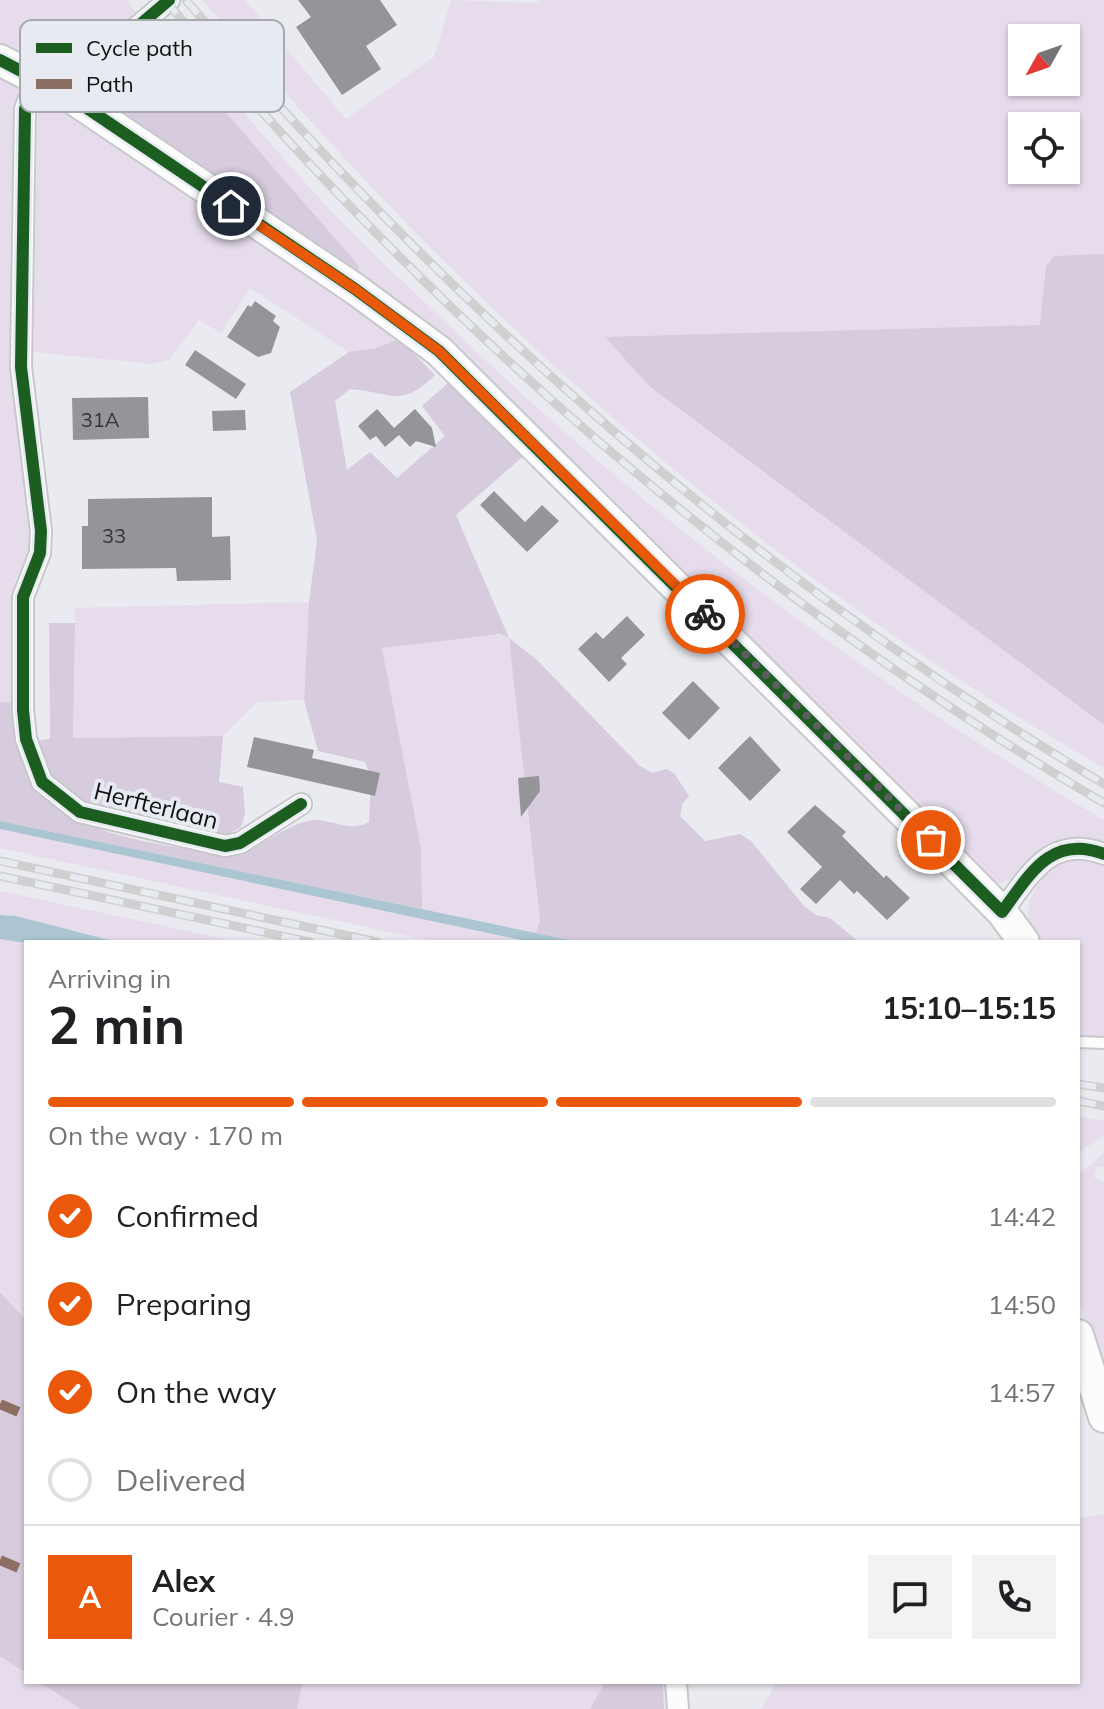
<!DOCTYPE html>
<meta charset="utf-8">
<style>
body{margin:0;font-family:Mulish,sans-serif;background:#f2f2f2;color:#202124;height:100vh;display:flex;flex-direction:column;font-size:30px;white-space:nowrap}
*{box-sizing:border-box;margin:0}
p{font-size:26px;color:#757577}
.icon{flex:none;width:44px;height:44px;fill:none;stroke:currentColor;stroke-width:2;stroke-linecap:round;stroke-linejoin:round}
.map{position:relative;flex:1;overflow:hidden}
.sheet{position:absolute;left:24px;top:940px;width:1056px;height:744px;display:flex;flex-direction:column;background:#fff;border-radius:0px;box-shadow:0 2px 6px #0004}
.sheet>*{flex:none}
.needle{width:52px;rotate:230deg}
.buttons{position:absolute;left:1008px;top:24px;display:grid;gap:16px}
.buttons a{display:grid;place-items:center;width:72px;height:72px;border-radius:0px;background:#fff;box-shadow:0 2px 6px #0004;font-size:40px}
.pin{position:absolute;display:grid;place-items:center;width:68px;height:68px;color:#fff;margin:-34px;border:4px solid #fff;border-radius:50%;box-shadow:0 2px 8px #0007}
.courier{position:absolute;display:grid;place-items:center;width:80px;height:80px;margin:-40px;border:6px solid #ea580c;border-radius:50%;background:#fff;color:#222;box-shadow:0 2px 10px #0007}
.headline em{font-style:normal;font-weight:700}
.headline div{display:flex;flex-direction:column-reverse}
.headline{display:flex;align-items:center;justify-content:space-between;height:136px;padding:0 24px}
h1{font-size:52px;font-weight:700;line-height:60px}
.bar{display:grid;grid-template-columns:repeat(4,1fr);gap:12px 8px;align-content:center;height:96px;padding:0 24px}
.bar i{height:10px;border-radius:6px;background:#e0e0e0}
.bar .active{background:#ea580c}
.bar p{grid-column:span 4}
.line{display:flex;align-items:center;gap:20px;padding:0 24px;border-top:2px solid #e0e0e0}
.line div{flex:1}
.round{display:grid;place-items:center;flex:none;width:84px;height:84px;border-radius:0px;background:#f2f2f2}
ol{padding:0 24px;list-style:none}
li{display:flex;align-items:center;gap:24px;height:88px}
li p{margin-inline-start:auto}
li .icon{padding:8px;border-radius:50%;background:#ea580c;color:#fff;stroke-width:4}
li:last-child{color:#757577}
li i{width:44px;height:44px;border:4px solid #e0e0e0;border-radius:50%}
.map>svg:first-child{display:block}
</style>
<div class="map">
<svg width="1104" height="1709" viewBox="0 0 1104 1709">
<rect width="100%" height="100%" fill="#eaebf0"/>
<path fill="#e6dcec" fill-rule="evenodd" d="M 0,0 L 126,0 L 140,17 L 64,79 L 0,52 Z
M 202,0 L 245,0 L 346,119 L 434,57 L 451,0 L 537,3 L 540,0 L 1104,0 L 1104,254 L 1054,257 L 1040,325 L 606,338 L 650,387 L 1104,725 L 1104,768 C 851,623 619,439 414,231 C 341,157 272,78 202,0 ZM 1022,38 L 1066,38 L 1066,82 L 1022,82 ZM 1022,126 L 1066,126 L 1066,170 L 1022,170 Z
M 170,27 C 224,89 277,153 333,213 C 367,249 404,282 440,317 C 640,511 863,679 1104,820 L 1104,845 C 1041,813 1035,890 989,883 L 360,284 L 359,266 L 159,36 Z
M 0,77 L 18,85 L 12,331 L 18,426 L 31,550 L 15,580 L 12,702 L 0,702 Z
M 38,95 L 184,183 L 399,339 L 376,348 L 349,352 L 250,288 L 221,333 L 199,320 L 169,360 L 153,364 L 33,352 Z
M 309,602 L 304,700 L 257,702 L 223,736 L 73,738 L 75,608 Z
M 490,633 L 509,638 L 540,920 L 536,933 L 422,909 L 421,848 L 382,648 Z
M 0,829 L 530,942 L 436,942 L 0,848 Z
M 1072,860 L 1104,863 L 1104,1036 L 1078,1036 L 1078,942 L 1035,942 C 1017,908 1036,871 1072,860 Z
M 0,891 L 239,942 L 117,942 L 16,916 L 0,915 Z
M 0,939 L 26,943 L 26,1320 L 0,1292 Z
M 1078,1116 L 1104,1121 L 1104,1136 L 1078,1153 Z
M 1104,1153 L 1104,1167 L 1098,1166 L 1094,1177 L 1104,1182 L 1104,1378 L 1078,1298 L 1078,1175 Z
M 1104,1514 L 1104,1709 L 761,1709 L 777,1682 L 1078,1682 L 1078,1518 Z
M 0,1656 L 26,1673 L 26,1682 L 39,1682 L 81,1709 L 0,1709 Z
M 303,1682 L 605,1682 L 590,1709 L 297,1709 Z"/>
<path fill="#d7cbde" d="M 150,25 L 359,266 L 360,284 L 87,91 L 91,77 Z
M 1104,254 L 1104,725 L 650,387 L 605,337 L 1040,325 L 1046,266 L 1054,256 Z
M 399,339 L 435,375 C 401,409 390,392 350,389 L 335,401 L 347,470 L 370,452 L 397,478 L 445,436 L 422,406 L 454,378 L 527,453 L 456,515 L 509,638 L 537,660 L 640,766 L 652,773 L 666,769 L 674,773 L 689,796 L 683,803 L 680,816 L 705,841 L 740,834 L 751,841 L 804,906 L 816,915 L 830,918 L 859,942 L 579,942 L 536,933 L 540,920 L 509,638 L 499,634 L 382,648 L 421,848 L 422,909 L 0,821 L 0,702 L 12,702 C 15,722 16,744 24,763 C 56,840 156,841 226,856 C 257,852 279,828 308,821 C 328,816 348,834 369,822 L 371,776 L 365,762 L 318,751 L 304,700 L 309,602 L 317,540 L 290,392 L 349,352 L 376,348 Z
M 49,623 L 75,623 L 73,738 L 223,736 L 219,782 L 243,787 L 245,814 L 241,827 L 225,836 C 185,826 77,812 53,782 C 43,769 42,756 40,740 L 50,739 Z
M 0,1292 L 26,1320 L 26,1673 L 0,1656 Z
M 39,1682 L 303,1682 L 297,1709 L 81,1709 Z
M 605,1682 L 663,1682 L 664,1709 L 590,1709 Z"/>
<path fill="#abc5d3" d="M 0,821 L 536,933 L 579,942 L 530,942 L 0,829 Z
M 0,915 L 16,916 L 117,942 L 26,943 L 0,939 Z"/>
<path fill="#959599" d="M 298,0 L 380,0 L 397,25 L 366,46 L 381,69 L 342,95 L 296,27 L 311,17 Z
M 255,301 L 276,316 L 273,321 L 280,327 L 271,353 L 258,357 L 227,337 L 248,305 L 251,307 Z
M 195,350 L 246,384 L 236,399 L 185,365 Z
M 148,397 L 149,438 L 73,440 L 72,398 Z
M 377,409 L 394,428 L 415,409 L 432,428 L 436,447 L 416,441 L 410,447 L 399,435 L 385,447 L 376,436 L 370,440 L 358,426 Z
M 245,410 L 246,430 L 213,431 L 212,411 Z
M 494,491 L 525,522 L 542,505 L 559,521 L 527,552 L 480,505 Z
M 212,497 L 212,537 L 230,536 L 231,580 L 177,581 L 176,568 L 82,569 L 82,526 L 88,526 L 88,499 Z
M 627,616 L 645,635 L 621,658 L 627,664 L 609,682 L 578,649 L 596,632 L 603,639 Z
M 693,681 L 720,708 L 689,740 L 662,713 Z
M 750,736 L 781,770 L 750,801 L 718,768 Z
M 254,737 L 314,750 L 312,758 L 380,773 L 375,796 L 247,767 Z
M 539,776 L 540,791 L 521,817 L 518,778 Z
M 815,805 L 846,832 L 842,836 L 884,878 L 886,875 L 910,898 L 887,920 L 857,891 L 854,894 L 840,880 L 816,904 L 800,889 L 822,867 L 787,832 Z"/>
<g fill="none" stroke-linecap="round" stroke-linejoin="round">
<g stroke="#c7c8cc" stroke-width="14">
<path id="lane" d="M 1078,1042 L 1104,1043"/>
</g>
<g stroke="#c7c8cc" stroke-width="24">
<path id="street" d="M 37,77 L 25,109 L 21,367 L 41,531 L 40,553 L 23,597 L 23,710 L 26,739 L 42,782 L 80,812 L 225,846 L 240,843 L 301,804
M 69,96 L 96,62 L 169,0
M 1002,912 C 1030,874 1051,834 1104,854
M 676,1682 L 678,1709"/>
</g>
<g stroke="#c7c8cc" stroke-width="34">
<path id="secondary" d="M 0,60 L 69,96 L 355,289 L 439,351 L 931,840 L 1002,912 L 1024,942
M 1078,1335 L 1104,1417"/>
</g>
<use href="#lane" stroke="#fcfcfd" stroke-width="10"/>
<use href="#street" stroke="#fcfcfd" stroke-width="20"/>
<use href="#secondary" stroke="#fcfcfd" stroke-width="30"/>
<g stroke="#d0d0d1" stroke-width="9">
<path id="rail" d="M 165,0 C 431,319 746,593 1104,803
M 186,0 C 452,312 751,574 1104,784
M 0,861 L 377,942
M 0,876 L 310,942
M 1078,1084 L 1104,1088
M 1078,1101 L 1104,1106"/>
</g>
<use href="#rail" stroke="#e8eaf2" stroke-width="6" stroke-dasharray="18" stroke-linecap="butt"/>
<path stroke="#8d6e63" stroke-width="10" stroke-dasharray="20 10" stroke-linecap="butt" d="M 0,1404 L 26,1415
M 0,1560 L 26,1571"/>
<g stroke="#e8eaf2" stroke-width="17">
<path id="cycleway" d="M 0,60 L 69,96 L 355,289 L 439,351 L 1002,912 C 1030,874 1051,834 1104,854
M 37,77 L 25,109 L 21,367 L 41,531 L 40,553 L 23,597 L 23,710 L 26,739 L 42,782 L 80,812 L 225,846 L 240,843 L 301,804
M 69,96 L 96,62 L 169,0"/>
</g>
<use href="#cycleway" stroke="#1b5e20" stroke-width="12"/>
</g>
<g fill="none" stroke-linecap="round" stroke-linejoin="round">
<path stroke="#5d5d61" stroke-width="8" stroke-dasharray="0 14.4" d="M 705,614 L 931,840"/>
<path stroke="#ea580c" stroke-width="10" d="M 231,206 L 355,289 L 439,351 L 705,614"/>
</g>
<g text-anchor="middle" stroke-width="8" stroke-linejoin="round" paint-order="stroke">
<g font-size="20" fill="#323235">
<text x="100" y="427">31A</text>
<text x="114" y="543">33</text>
</g>
<g font-size="24" fill="#111114" stroke="#e8eaf2">
<text transform="translate(156 806) rotate(14)" y="8">Herfterlaan</text>
</g>
</g>
<rect x="20" y="20" width="264" height="92" rx="12" fill="#e8eaf2" stroke="#a8a9af" stroke-width="2"/>
<rect x="36" y="43" width="36" height="10" fill="#1b5e20"/>
<rect x="36" y="79" width="36" height="10" fill="#8d6e63"/>
<g font-size="22" fill="#111114">
<text x="86" y="56">Cycle path</text>
<text x="86" y="92">Path</text>
</g>
</svg>
<div class="buttons">
<a><svg class="needle" viewBox="-14 -14 28 28"><path d="M0-13l5 13h-10z" fill="#e53935"/><path d="M0 13l5-13h-10z" fill="#757577"/></svg></a>
<a><svg class="icon" aria-label="locate" viewBox="0 0 24 24"><circle cx="12" cy="12" r="6"/><path d="M12 2v4M12 18v4M2 12h4M18 12h4"/></svg></a>
</div>
<div class="pin" style="left:931px;top:840px;background:#ea580c"><svg class="icon" aria-label="bag" viewBox="0 0 24 24"><path d="M5 8h14l-1 12H6zM9 8a3 3 0 0 1 6 0"/></svg></div>
<div class="pin" style="left:231px;top:206px;background:#1f2937"><svg class="icon" aria-label="home" viewBox="0 0 24 24"><path d="M3 11l9-7 9 7M6 9v11h12V9"/></svg></div>
<div class="courier" style="left:705px;top:614px"><svg class="icon" aria-label="bike" viewBox="0 0 24 24"><circle cx="6" cy="16" r="4"/><circle cx="18" cy="16" r="4"/><path d="M6 16l4-8h5l3 8M10 8l3 8H6M13 5h3"/></svg></div>
<section class="sheet">
<div class="headline"><div><h1>2 min</h1><p>Arriving in</p></div><em>15:10–15:15</em></div>
<div class="bar"><i class="active"></i><i class="active"></i><i class="active"></i><i></i><p>On the way · 170 m</p></div>
<ol>
<li><svg class="icon" aria-label="check" viewBox="0 0 24 24"><path d="M5 12l5 5 9-10"/></svg>Confirmed<p>14:42</p></li>
<li><svg class="icon" aria-label="check" viewBox="0 0 24 24"><path d="M5 12l5 5 9-10"/></svg>Preparing<p>14:50</p></li>
<li><svg class="icon" aria-label="check" viewBox="0 0 24 24"><path d="M5 12l5 5 9-10"/></svg>On the way<p>14:57</p></li>
<li><i></i>Delivered</li>
</ol>
<div class="line" style="height:144px"><b class="round" style="background:#ea580c;color:#fff">A</b><div><b>Alex</b><p>Courier · 4.9</p></div><a class="round"><svg class="icon" aria-label="chat" viewBox="0 0 24 24"><path d="M4 5h16v11H9l-5 4z"/></svg></a><a class="round"><svg class="icon" aria-label="phone" viewBox="0 0 24 24"><path d="M5 4h4l2 5-3 2q2 4 5 5l2-3 5 2v4C11 20 4 13 5 4z"/></svg></a></div>
</section>
</div>
